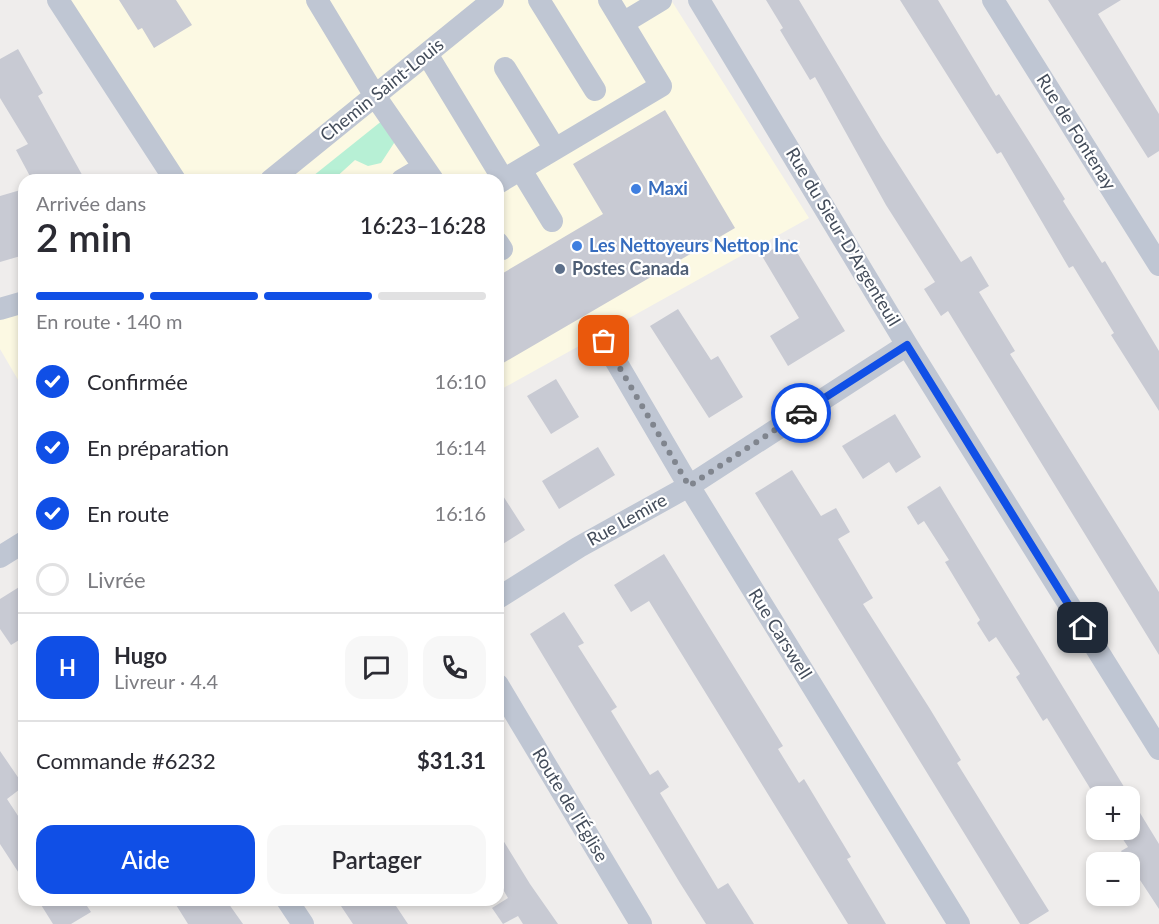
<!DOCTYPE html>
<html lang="fr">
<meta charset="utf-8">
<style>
body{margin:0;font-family:Lato,sans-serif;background:#f7f7f7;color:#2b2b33;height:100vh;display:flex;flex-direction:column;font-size:22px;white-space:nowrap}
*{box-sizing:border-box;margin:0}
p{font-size:20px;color:#7c7c81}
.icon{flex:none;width:33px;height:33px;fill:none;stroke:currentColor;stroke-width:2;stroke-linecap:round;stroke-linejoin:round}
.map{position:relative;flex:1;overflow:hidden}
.drawer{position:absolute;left:18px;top:174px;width:486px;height:732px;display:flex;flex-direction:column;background:#fff;border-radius:18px;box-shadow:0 3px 9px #0003}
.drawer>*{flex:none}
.tools{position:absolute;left:1086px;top:786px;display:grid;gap:12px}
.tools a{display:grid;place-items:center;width:54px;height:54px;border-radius:12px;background:#fff;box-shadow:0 3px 9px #0003;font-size:30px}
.pin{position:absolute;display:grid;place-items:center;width:51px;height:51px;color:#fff;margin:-26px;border-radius:12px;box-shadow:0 3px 9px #0006}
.courier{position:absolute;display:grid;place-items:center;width:60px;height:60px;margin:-30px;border:4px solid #104fe6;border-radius:50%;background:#fff;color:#222;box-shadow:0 2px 8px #0007}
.overview em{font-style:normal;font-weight:600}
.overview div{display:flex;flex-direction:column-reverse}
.overview{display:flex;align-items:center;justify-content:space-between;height:102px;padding:0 18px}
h1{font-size:39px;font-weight:600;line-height:45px}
.bar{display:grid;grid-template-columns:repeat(4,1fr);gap:9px 6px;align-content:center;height:72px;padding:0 18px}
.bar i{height:8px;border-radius:4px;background:#e1e1e2}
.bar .selected{background:#104fe6}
.bar p{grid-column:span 4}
.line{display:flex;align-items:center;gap:15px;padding:0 18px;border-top:2px solid #e1e1e2}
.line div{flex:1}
.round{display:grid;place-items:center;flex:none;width:63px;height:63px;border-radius:18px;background:#f7f7f7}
ol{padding:0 18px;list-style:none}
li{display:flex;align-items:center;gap:18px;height:66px}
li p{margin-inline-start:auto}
li .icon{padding:6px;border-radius:50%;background:#104fe6;color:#fff;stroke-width:4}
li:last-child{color:#7c7c81}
li i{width:33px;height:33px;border:3px solid #e1e1e2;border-radius:50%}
.cta{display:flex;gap:12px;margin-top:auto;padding:12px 18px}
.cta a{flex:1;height:69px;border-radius:18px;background:#104fe6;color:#fff;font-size:24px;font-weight:600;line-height:69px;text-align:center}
.cta a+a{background:#f7f7f7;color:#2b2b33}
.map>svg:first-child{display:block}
</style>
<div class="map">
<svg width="1159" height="924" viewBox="0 0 1159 924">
<rect width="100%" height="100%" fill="#efedec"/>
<path fill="#fcf9e3" d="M 58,0 L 671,0 L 809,218 L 498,391 L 498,180 L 175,180 Z
M 24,302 L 24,390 L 0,349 L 0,309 Z"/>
<path fill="#b7f0d5" d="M 383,120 L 396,140 L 381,163 L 368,166 L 355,160 L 333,180 L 308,180 Z"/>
<path fill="#c8cad3" d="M 119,0 L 176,0 L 192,25 L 154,48 L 142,28 L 138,30 Z
M 766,0 L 799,0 L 881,137 L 961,262 L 971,256 L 989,286 L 979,292 L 1015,351 L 1010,354 L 1159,592 L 1159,655 L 948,311 L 941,316 L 924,289 L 935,282 L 886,205 L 815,77 L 810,80 L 780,30 L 783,28 Z
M 900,0 L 938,0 L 996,96 L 999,94 L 1032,146 L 1065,199 L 1063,201 L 1102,263 L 1105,261 L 1159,351 L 1159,411 L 1111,335 L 1114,333 L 1073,266 L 1069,268 L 1001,152 L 997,154 Z
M 1048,0 L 1121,0 L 1098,14 L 1159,114 L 1159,151 L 1148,158 Z
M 18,49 L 43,93 L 38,96 L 85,180 L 32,180 L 16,150 L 28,144 L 0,98 L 0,59 Z
M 665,110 L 735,228 L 498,366 L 498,276 L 603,214 L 573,164 Z
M 24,189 L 24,255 L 0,262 L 0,196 Z
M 789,239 L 845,331 L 788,366 L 770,336 L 799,318 L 762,256 Z
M 678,309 L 711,360 L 718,356 L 743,397 L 709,418 L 650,326 Z
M 556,379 L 579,417 L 551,434 L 527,396 Z
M 895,414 L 921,457 L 896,473 L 889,462 L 863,479 L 842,446 Z
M 598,447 L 615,475 L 559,509 L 542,481 Z
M 792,470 L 821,516 L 836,508 L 850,532 L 838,539 L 873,598 L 863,604 L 930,709 L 961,760 L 957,763 L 1049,911 L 1028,924 L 1020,924 L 755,493 Z
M 940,486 L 1159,844 L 1159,909 L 1121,851 L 1128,847 L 1117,830 L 1130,830 L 1130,796 L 1096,798 L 1047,718 L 1043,721 L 1016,677 L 1020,674 L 996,637 L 989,642 L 977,623 L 980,620 L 945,562 L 949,560 L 924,521 L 918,525 L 907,507 Z
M 498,488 L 525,530 L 498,547 Z
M 664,554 L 783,746 L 778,749 L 799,783 L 804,779 L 851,857 L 847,859 L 886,924 L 848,924 L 649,601 L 631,612 L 614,585 Z
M 24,584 L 24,637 L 11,645 L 0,629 L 0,599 Z
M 564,612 L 584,643 L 578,646 L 617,707 L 611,711 L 650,775 L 658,770 L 669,787 L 660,793 L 718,889 L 728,883 L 754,924 L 706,924 L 680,883 L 530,634 Z
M 0,751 L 24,786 L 7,799 L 24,825 L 24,881 L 0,844 Z
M 498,832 L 530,884 L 558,924 L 523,924 L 518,916 L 503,924 L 492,908 L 508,898 L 498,881 Z
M 38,900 L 83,900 L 91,912 L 71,924 L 53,924 Z
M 173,900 L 226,900 L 243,924 L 188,924 Z
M 337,900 L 392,900 L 408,924 L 353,924 Z"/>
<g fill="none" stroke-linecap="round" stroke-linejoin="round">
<path stroke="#bfc6d3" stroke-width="22" d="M 58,0 L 175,180
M 317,0 L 375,96 L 433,180
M 539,0 L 595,90
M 699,0 L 907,345 L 1159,749
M 993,0 L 1159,265
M 623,23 L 661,0
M 427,54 L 503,179
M 505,68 L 555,149
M 521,170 L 552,221
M 271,180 L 493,0
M 402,180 L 424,167
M 498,183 L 661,86 L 609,0
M 498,243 L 502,249
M 0,309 L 24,302
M 604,341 L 689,486 L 959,924
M 0,557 L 24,542
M 498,598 L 579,547 L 689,486 L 907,345
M 498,685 L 641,924
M 287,900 L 303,924"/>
</g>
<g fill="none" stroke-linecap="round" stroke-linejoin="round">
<path stroke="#80858e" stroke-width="6" stroke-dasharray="0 10.8" d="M 604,341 L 689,486 L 801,413"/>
<path stroke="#104fe6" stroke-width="8" d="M 801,413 L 907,345 L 1083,628"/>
</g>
<g fill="#3f7fe0" stroke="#fff" stroke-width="2">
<circle cx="636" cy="189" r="6"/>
<circle cx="577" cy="246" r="6"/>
</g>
<circle fill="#5c6f8a" stroke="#fff" stroke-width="2" cx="560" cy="269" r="6"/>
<g text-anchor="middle" stroke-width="4.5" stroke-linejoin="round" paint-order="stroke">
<g font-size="18" fill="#444d5b" stroke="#fff">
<text transform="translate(382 90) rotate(-39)" y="6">Chemin Saint-Louis</text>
<text transform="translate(1076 132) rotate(58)" y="6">Rue de Fontenay</text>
<text transform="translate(843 237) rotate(59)" y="6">Rue du Sieur-D'Argenteuil</text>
<text transform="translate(627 520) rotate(-29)" y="6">Rue Lemire</text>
<text transform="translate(780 634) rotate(58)" y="6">Rue Carswell</text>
<text transform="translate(570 805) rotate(59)" y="6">Route de l'Église</text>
</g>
<g font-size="18" font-weight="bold" fill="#366cbe" stroke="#fff" text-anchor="start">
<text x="648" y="195">Maxi</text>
<text x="589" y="252">Les Nettoyeurs Nettop Inc</text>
</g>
<g font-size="18" font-weight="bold" fill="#4e5e75" stroke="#fff" text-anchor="start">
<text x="572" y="275">Postes Canada</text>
</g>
</g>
</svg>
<div class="tools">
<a>+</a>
<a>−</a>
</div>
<div class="pin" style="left:604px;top:341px;background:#ea580c"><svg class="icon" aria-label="bag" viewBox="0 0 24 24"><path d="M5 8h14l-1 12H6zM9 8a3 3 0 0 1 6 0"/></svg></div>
<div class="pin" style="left:1083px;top:628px;background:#1f2937"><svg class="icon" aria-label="home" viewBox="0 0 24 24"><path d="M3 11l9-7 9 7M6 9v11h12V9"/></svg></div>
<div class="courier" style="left:801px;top:413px"><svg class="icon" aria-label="car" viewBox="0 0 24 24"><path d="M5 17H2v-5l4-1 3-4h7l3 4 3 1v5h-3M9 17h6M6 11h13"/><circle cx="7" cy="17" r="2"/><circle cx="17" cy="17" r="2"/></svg></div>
<section class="drawer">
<div class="overview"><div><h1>2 min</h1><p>Arrivée dans</p></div><em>16:23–16:28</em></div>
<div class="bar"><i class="selected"></i><i class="selected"></i><i class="selected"></i><i></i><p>En route · 140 m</p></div>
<ol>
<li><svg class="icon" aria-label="check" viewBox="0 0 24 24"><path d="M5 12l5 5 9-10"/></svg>Confirmée<p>16:10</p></li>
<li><svg class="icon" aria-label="check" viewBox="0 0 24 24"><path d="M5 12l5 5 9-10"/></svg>En préparation<p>16:14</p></li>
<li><svg class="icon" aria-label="check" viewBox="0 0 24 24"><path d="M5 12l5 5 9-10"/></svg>En route<p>16:16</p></li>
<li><i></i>Livrée</li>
</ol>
<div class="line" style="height:108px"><b class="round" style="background:#104fe6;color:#fff">H</b><div><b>Hugo</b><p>Livreur · 4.4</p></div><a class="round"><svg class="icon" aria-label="chat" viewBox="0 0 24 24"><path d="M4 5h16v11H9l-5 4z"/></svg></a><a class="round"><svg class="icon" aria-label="phone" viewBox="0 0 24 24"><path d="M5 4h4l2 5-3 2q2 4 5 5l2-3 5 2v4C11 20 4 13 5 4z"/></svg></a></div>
<div class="line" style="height:78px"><div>Commande #6232</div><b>$31.31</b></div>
<div class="cta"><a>Aide</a><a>Partager</a></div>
</section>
</div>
